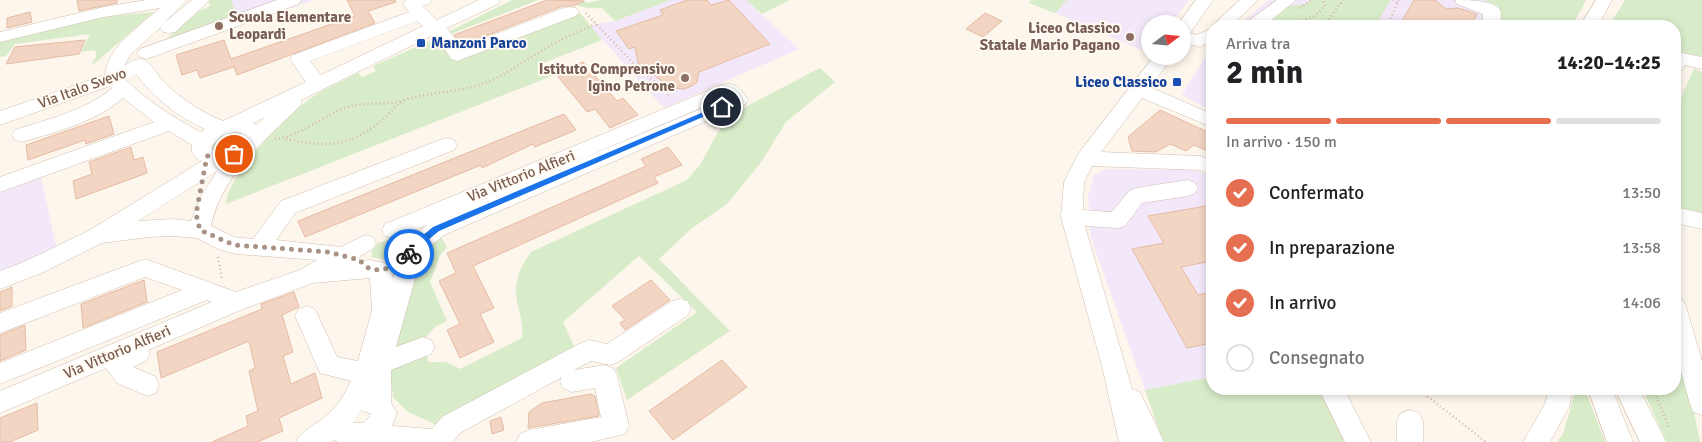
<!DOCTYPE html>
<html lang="it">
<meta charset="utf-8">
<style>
body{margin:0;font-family:Signika,sans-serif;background:#f6f6f6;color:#202124;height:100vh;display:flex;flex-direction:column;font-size:19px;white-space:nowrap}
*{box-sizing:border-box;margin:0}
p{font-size:16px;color:#757577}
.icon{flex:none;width:28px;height:28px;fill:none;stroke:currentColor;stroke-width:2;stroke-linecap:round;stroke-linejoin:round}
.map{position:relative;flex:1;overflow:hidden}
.drawer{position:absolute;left:1206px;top:20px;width:475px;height:375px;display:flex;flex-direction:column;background:#fff;border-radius:20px;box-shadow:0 2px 8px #0003}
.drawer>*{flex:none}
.needle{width:32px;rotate:74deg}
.fabs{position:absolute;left:1141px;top:15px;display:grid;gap:10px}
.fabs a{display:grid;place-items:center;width:50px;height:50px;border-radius:50%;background:#fff;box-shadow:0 2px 8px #0003;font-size:25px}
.pin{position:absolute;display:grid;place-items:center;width:42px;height:42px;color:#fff;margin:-21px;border:2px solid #fff;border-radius:50%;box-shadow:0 1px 5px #0007}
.courier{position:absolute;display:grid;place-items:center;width:50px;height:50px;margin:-25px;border:4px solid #1a73e8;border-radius:50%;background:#fff;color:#222;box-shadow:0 1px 6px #0007}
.headline em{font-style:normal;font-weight:700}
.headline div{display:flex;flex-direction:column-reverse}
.headline{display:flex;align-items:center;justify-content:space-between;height:85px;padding:0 20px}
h1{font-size:32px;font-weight:700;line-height:38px}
.bar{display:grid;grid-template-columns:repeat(4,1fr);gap:8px 5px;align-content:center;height:60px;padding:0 20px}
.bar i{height:6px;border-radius:4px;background:#e0e0e0}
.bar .active{background:#e76f51}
.bar p{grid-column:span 4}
ol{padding:0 20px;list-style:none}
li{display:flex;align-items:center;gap:15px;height:55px}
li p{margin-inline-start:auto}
li .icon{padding:5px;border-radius:50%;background:#e76f51;color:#fff;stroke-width:4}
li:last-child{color:#757577}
li i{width:28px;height:28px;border:2px solid #e0e0e0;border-radius:50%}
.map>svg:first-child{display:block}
</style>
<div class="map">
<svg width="1702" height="442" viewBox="0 0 1702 442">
<rect width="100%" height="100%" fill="#fdf6ec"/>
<path fill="#f3e8fa" d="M 231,0 L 314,0 L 151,55 L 167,38 L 235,15 Z
M 671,0 L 746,0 L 799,49 L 664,108 L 591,27 L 596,24 L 615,21 Z
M 1067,0 L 1189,0 L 1171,24 L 1150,24 L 1150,50 L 1148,53 L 1055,13 Z
M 1269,0 L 1484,0 L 1498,6 L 1498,26 L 1237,26 Z
M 1212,46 L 1212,111 L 1182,95 Z
M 1105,169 L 1192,170 L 1212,175 L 1212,377 L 1145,390 L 1091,238 L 1088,196 L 1094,175 Z
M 41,177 L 57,249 L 0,273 L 0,191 Z"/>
<path fill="#d8ecc9" d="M 211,0 L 231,0 L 236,15 L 167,38 L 202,9 L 205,9 L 211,4 L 208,3 Z
M 512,0 L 538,0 L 451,34 L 450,31 Z
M 569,0 L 581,0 L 588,3 L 600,0 L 671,0 L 615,21 L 602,8 C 591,9 577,8 569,0 Z
M 746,0 L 790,0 L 762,14 Z
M 1031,0 L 1067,0 L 1055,13 L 1029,3 Z
M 1311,0 L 1391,0 L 1375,26 L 1259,26 L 1287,6 L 1305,4 Z
M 1484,0 L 1586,0 L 1572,26 L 1498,26 L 1498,6 Z
M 1625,0 L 1702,0 L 1702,59 L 1686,53 L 1675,52 L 1675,26 L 1609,26 Z
M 154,12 L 94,64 L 92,63 L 96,57 L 96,52 L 93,50 L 81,52 L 90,34 L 15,44 L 6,56 L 0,57 L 0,42 L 102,17 Z
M 580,13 L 602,40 L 543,63 L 552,76 L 226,204 C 227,175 287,115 311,98 C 325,88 343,81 358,73 L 362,77 L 376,71 L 373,66 L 441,36 L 454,60 Z
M 820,68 L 835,82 L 786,122 L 762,161 L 727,204 L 691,229 L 659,259 L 730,331 L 627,400 L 616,368 L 697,312 L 639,256 L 563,322 L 576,350 L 441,427 L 408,412 L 393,397 L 391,375 L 394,349 L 417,263 L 428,248 L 441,237 L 447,247 L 440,256 L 430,282 L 447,321 L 435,327 L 424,339 L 428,362 L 446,362 L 460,369 L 522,338 C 524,321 517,308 516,292 C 515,278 523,263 531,252 L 687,180 L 700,165 L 718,132 L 732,114 Z
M 1694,68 L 1702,72 L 1702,213 L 1681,208 L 1679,201 L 1675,200 L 1675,112 Z
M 231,132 L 240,136 C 239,148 224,152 214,149 L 212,144 L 217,137 Z
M 393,238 L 401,245 L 397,255 L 384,260 L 372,257 L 372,250 L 378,243 Z
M 1675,346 L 1691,397 L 1700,442 L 1667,442 L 1642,389 L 1675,389 Z
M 1212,377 L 1212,389 L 1318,389 L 1344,442 L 1163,442 L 1145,390 Z
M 1576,389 L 1585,389 L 1605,442 L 1557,442 L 1563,434 Z"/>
<path fill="#f3d5c3" stroke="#e6bba3" d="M 77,0 L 117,0 L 117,3 L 79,11 Z
M 347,0 L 395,0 L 396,2 L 368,11 L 375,23 L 237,75 L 234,67 L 200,78 L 197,70 L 182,75 L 176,55 L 224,40 L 231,59 L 355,16 Z
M 547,0 L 584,1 L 573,6 L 563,6 L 462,45 L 454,35 Z
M 687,0 L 707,0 L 711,5 L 729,0 L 770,44 L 699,72 L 697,82 L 692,86 L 684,89 L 671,88 L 638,63 L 635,47 L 629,49 L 616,31 L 663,15 L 660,10 Z
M 1414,0 L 1435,0 L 1446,9 L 1458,8 L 1477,14 L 1471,26 L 1399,26 Z
M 30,12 L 32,22 L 7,28 L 7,18 Z
M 985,13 L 1002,21 L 983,37 L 966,29 Z
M 85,40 L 79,54 L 6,64 L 15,47 Z
M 583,62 L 617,101 L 623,98 L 638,115 L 610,128 L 595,109 L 587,112 L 555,73 Z
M 1160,110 L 1212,134 L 1212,153 L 1194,145 L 1186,151 L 1170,144 L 1156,152 L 1132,151 L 1128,137 Z
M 564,114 L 576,130 L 535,147 L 533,144 L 482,168 L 481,165 L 305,237 L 298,221 Z
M 109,116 L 114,134 L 86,144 L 85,140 L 28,160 L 26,145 Z
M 131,147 L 134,160 L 143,157 L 147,173 L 76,199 L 73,181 L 92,174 L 89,162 Z
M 668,147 L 682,165 L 654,177 L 658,183 L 473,266 L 494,308 L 480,314 L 494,342 L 460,358 L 447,330 L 460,324 L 439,281 L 456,273 L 447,253 L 646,166 L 641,159 Z
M 1212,205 L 1212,261 L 1181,267 L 1198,295 L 1212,292 L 1212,343 L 1187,348 L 1132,249 L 1164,243 L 1148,216 Z
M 144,280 L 147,302 L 83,328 L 81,304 Z
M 651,280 L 670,300 L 625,330 L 620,323 L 625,320 L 612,306 Z
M 12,287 L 12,306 L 0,311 L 0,292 Z
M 294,292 L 299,307 L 282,315 L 293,352 L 283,356 L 291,384 L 315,373 L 322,398 L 279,418 L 283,431 L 257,442 L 212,442 L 248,426 L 246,416 L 258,411 L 249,371 L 255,368 L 249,341 L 161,378 L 157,352 L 262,309 L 261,304 Z
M 25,325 L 26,350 L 0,361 L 0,335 Z
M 722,360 L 747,387 L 673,440 L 649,411 Z
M 591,394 L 595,396 L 599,416 L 528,428 L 529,412 L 542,403 Z
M 37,403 L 38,430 L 10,442 L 0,442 L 0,418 Z
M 501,417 L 504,430 L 492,434 L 490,421 Z"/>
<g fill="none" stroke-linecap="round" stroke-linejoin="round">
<g stroke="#d1beb0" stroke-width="1">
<path id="minor" d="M 146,0 L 187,0 L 164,23 L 192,0 L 210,0 L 175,32 L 169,33 L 163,32 L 160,28 L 163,25 L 131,54 L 124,66 C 130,62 139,56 146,61 C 153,66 158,76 164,82 C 181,99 201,112 223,121 L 306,82 L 290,59 L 293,55 L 409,12 L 403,4 L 406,0 L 431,0 L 429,4 L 422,6 L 437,20 L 479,0 L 500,0 L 498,4 L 447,28 L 461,47 L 564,8 L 570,7 L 576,8 L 579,12 L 576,16 L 457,61 L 451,59 L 439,40 L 433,35 L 301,100 L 302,102 L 300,106 C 265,140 221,176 211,226 L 234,237 L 253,239 L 281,201 L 440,140 L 447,138 L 454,140 L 457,145 L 454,150 L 295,213 L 276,240 L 341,247 L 365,235 L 373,237 L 376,243 L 373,249 L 360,256 L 359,261 L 370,260 L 388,264 L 393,278 C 402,246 400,247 427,225 L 393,238 L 385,236 L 382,230 L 385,224 L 722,85 C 735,81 742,90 748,100 L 746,104 L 444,235 L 420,254 L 417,272 L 396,347 L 423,337 L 431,340 L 435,347 L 431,354 L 391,370 L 391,403 L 397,413 L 392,426 L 432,429 L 442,417 L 581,343 L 589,340 L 607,344 L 672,301 L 680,299 L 688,301 L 691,308 L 688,315 L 618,362 L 610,365 L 591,361 L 574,370 L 605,365 L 614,369 L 617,376 L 629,426 L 625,434 L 591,442 L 516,442 L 520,434 L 529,430 L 601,417 L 595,388 L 572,392 L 563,388 L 560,381 L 562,377 L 460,433 L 453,442 L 338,442 L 334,440 L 331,442 L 296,442 C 302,430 315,425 326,416 C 337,407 345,394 351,381 L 320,373 L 295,316 L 299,309 L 307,306 L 315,309 L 337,357 L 358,361 L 372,311 L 370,278 L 313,283 L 243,309 L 148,350 L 150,354 L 146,361 L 133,367 L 156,377 L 159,385 L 156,393 L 147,396 L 117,383 L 106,368 L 0,413 L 0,391 L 212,302 L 207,300 L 0,384 L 0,363 L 182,290 L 145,277 L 0,333 L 0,313 L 145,259 L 236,292 L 300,270 L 317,260 L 236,254 L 218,249 L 197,238 L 173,236 L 148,237 L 102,243 L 42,273 L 0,289 L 0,271 L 26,261 L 90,230 L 202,161 C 195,159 190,152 192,145 L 169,131 L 0,192 L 0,177 L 154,122 L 123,98 C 96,122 56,132 22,142 L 15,140 L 12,135 L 15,130 C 48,119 85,111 112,88 L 110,86 L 0,125 L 0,111 L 105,75 C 107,47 140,26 160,8 L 104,17 L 0,42 L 0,32 L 104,7 ZM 417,21 L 423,26 L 321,75 L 310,61 ZM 136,74 C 154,98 178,117 205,129 L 201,132 L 198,131 C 172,116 147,101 126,80 ZM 726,97 L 727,98 L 567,165 ZM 265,117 L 256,125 L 253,123 ZM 234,132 L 241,133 C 241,148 223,151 212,150 L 212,146 L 222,136 ZM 217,171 L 200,198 L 191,221 L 173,219 L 138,221 ZM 361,410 L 371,414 L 370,416 L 363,423 L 353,423 Z
M 277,0 L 301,0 L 299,4 L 152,57 L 146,59 L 140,57 L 137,53 L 140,49 Z
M 1196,0 L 1213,0 L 1190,33 L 1197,35 L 1212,28 L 1212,41 L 1200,47 L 1182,42 L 1182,24 L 1178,24 Z
M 1240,0 L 1258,0 L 1231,26 L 1212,26 Z
M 1277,0 L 1296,0 L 1264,26 L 1244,26 L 1247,22 Z
M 1455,0 C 1464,0 1495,0 1500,10 C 1502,14 1500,22 1500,26 L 1482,26 L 1483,14 L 1457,4 Z
M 1596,0 L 1612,0 L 1598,26 L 1580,26 Z
M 1682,53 L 1702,57 L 1702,69 L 1685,65 L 1681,71 L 1675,73 L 1675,55 Z
M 1154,56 L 1173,56 L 1150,87 L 1212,114 L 1212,127 L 1142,98 L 1101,152 L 1200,156 L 1212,160 L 1212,174 L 1199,170 L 1092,166 L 1084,182 L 1083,210 L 1112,212 L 1129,191 L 1136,188 L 1188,180 L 1195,183 L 1198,188 L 1195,193 L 1188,196 L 1142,203 L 1125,226 L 1117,228 L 1085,226 L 1132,389 L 1140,392 L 1164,442 L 1119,442 L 1102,366 L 1061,217 L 1064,182 L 1078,154 Z
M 1675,207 L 1702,213 L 1702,229 L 1675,223 Z
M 1675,298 L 1683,300 L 1686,307 L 1702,361 L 1702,415 L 1693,412 L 1690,404 L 1675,350 Z
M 1319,389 L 1344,389 L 1371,442 L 1345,442 Z
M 1549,389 L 1573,389 L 1569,407 L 1550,442 L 1523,442 L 1545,404 Z
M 1588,389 L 1612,389 L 1633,442 L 1607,442 Z
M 1615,389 L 1639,389 L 1666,442 L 1640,442 Z
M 1410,410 L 1419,413 L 1423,421 L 1423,442 L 1397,442 L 1397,421 L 1401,413 Z"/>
</g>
<path stroke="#d9b8a5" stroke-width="2.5" stroke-dasharray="1 3" stroke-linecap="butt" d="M 1393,0 L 1398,3
M 1300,8 L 1311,0
M 586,13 L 634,64 L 666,91 L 670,98
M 1287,26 L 1315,16 L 1325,6 L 1323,0
M 1324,26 L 1343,0
M 1387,26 L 1399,0
M 275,139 C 303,136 322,115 348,107 C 366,101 384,106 402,101
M 286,139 C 324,147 346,148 379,123 C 389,116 396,102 408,99 C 432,92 458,92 482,84 C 506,76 526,59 548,47 C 563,38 580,31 596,24
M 218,257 L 222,279
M 1418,389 L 1486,442
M 1653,389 L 1669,427"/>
<use href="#minor" fill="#fff" fill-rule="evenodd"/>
</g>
<path fill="#1a73e8" d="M 720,105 L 726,107 L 439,231 L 416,250 L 412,257 L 406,257 L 405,254 L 410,246 L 433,227 Z"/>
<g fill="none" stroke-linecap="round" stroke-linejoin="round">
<path stroke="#a89285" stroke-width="5" stroke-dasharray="0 9" d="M 234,154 L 219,158 L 207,156 L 196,214 L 200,230 L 234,245 L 328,252 L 360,260 C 371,279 398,267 409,254"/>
</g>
<g fill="#8d6e63" stroke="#fffaf3" stroke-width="2">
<circle cx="219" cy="26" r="5"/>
<circle cx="1130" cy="37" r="5"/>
<circle cx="685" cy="78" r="5"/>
</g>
<g fill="#1a4fb4" stroke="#fffaf3" stroke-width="2">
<rect x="416" y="38" width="10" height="10" rx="2.5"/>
<rect x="1172" y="77" width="10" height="10" rx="2.5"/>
</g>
<g text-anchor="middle" stroke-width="4" stroke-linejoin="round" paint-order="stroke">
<g font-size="15" font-weight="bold" fill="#785e54" stroke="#fffaf3" text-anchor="end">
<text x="229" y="22" text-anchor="start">Scuola Elementare<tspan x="229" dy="17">Leopardi</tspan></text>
<text x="1120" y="33">Liceo Classico<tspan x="1120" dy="17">Statale Mario Pagano</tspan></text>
<text x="675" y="74">Istituto Comprensivo<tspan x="675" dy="17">Igino Petrone</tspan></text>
</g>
<g font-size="15" font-weight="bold" fill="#164399" stroke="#fffaf3" text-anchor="start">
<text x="431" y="48">Manzoni Parco</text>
<text x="1167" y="87" text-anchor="end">Liceo Classico</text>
</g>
<g font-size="15" fill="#7a5c4d" stroke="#fffaf3">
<text transform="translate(82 88) rotate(-20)" y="5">Via Italo Svevo</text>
<text transform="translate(521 176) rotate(-22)" y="5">Via Vittorio Alfieri</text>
<text transform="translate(117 352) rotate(-23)" y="5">Via Vittorio Alfieri</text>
</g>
</g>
</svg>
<div class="fabs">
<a><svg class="needle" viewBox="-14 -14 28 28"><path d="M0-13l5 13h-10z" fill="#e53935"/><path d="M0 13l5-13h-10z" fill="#757577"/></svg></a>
</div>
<div class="pin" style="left:234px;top:154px;background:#ea580c"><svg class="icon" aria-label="bag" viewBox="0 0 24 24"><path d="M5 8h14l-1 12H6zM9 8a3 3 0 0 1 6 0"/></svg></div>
<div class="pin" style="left:722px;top:107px;background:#1f2937"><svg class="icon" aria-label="home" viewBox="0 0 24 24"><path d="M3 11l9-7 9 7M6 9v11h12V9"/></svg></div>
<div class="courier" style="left:409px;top:254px"><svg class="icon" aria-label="bike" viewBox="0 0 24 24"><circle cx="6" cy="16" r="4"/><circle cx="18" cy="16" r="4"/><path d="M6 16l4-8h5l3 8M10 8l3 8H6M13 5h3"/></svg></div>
<section class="drawer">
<div class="headline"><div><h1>2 min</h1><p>Arriva tra</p></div><em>14:20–14:25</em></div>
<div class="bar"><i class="active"></i><i class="active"></i><i class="active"></i><i></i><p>In arrivo · 150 m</p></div>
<ol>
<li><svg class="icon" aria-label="check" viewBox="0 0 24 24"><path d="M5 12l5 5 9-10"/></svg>Confermato<p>13:50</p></li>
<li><svg class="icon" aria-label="check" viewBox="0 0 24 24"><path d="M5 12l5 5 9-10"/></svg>In preparazione<p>13:58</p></li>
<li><svg class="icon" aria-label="check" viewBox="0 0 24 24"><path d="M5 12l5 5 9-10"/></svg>In arrivo<p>14:06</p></li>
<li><i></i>Consegnato</li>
</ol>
</section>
</div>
